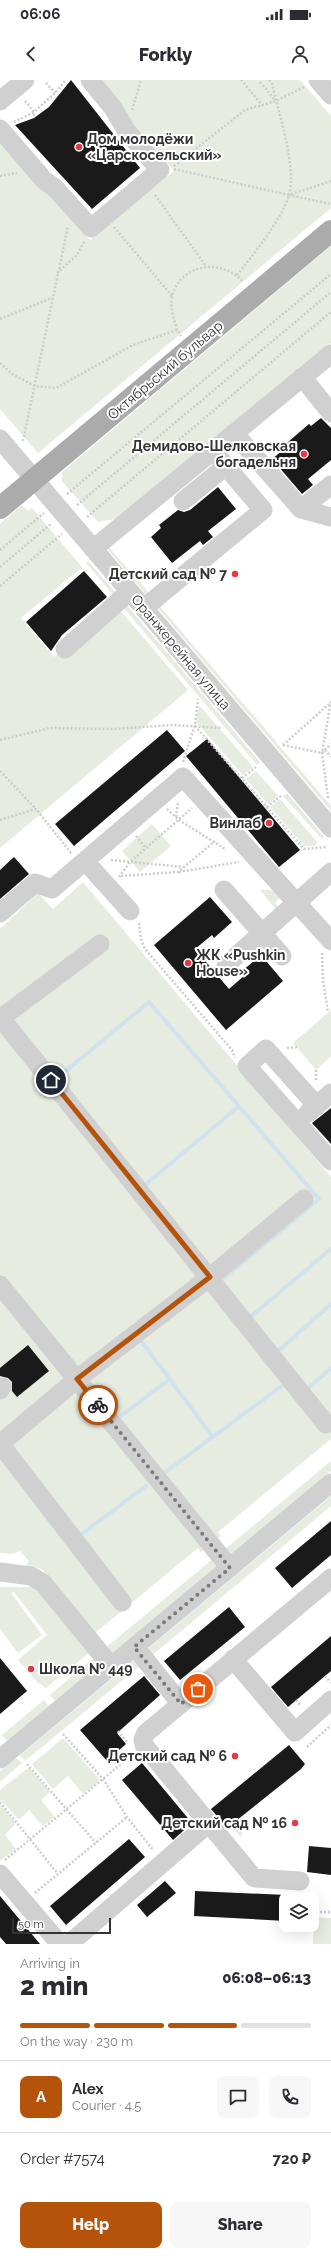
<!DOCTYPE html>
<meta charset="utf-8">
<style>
body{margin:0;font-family:Raleway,sans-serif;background:#f7f7f7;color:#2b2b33;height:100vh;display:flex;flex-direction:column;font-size:15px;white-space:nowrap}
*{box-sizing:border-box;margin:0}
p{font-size:13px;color:#7c7c81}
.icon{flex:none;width:22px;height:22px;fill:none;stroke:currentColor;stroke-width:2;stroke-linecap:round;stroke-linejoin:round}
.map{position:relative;height:1864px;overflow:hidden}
.sheet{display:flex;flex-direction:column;background:#fff;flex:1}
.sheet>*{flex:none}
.buttons{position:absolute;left:279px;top:1812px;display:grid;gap:8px}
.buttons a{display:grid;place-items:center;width:40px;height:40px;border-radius:8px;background:#fff;box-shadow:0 4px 16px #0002;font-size:20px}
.scale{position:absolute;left:12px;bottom:10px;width:99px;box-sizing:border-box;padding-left:4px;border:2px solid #333;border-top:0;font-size:11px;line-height:14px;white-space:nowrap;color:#333;-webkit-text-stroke:3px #fff;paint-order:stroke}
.pin{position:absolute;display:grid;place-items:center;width:34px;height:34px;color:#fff;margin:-17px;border:2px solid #fff;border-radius:50%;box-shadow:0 1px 4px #0007}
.courier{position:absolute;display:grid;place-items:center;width:40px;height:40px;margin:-20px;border:3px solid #b45309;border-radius:50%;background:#fff;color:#222;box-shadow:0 1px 5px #0007}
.overview em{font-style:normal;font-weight:800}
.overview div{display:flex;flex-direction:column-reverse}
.overview{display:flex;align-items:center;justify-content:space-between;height:68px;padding:0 20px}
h1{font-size:26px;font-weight:800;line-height:30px}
.bar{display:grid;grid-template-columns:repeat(4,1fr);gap:6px 4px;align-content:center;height:48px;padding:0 20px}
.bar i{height:5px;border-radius:3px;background:#e1e1e2}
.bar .active{background:#b45309}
.bar p{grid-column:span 4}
.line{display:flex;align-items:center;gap:10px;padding:0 20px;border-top:1px solid #e1e1e2}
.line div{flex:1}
.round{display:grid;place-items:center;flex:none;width:42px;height:42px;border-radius:8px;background:#f7f7f7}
.button{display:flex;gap:8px;margin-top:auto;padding:8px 20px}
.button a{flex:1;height:46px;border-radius:8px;background:#b45309;color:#fff;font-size:16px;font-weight:800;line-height:46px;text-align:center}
.button a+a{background:#f7f7f7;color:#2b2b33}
.status{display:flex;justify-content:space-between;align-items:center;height:28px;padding:0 20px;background:#fff;direction:ltr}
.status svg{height:11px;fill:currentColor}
header{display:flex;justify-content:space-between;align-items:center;height:52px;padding:0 20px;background:#fff;font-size:18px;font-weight:800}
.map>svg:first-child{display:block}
</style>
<div class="status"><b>06:06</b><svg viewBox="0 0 49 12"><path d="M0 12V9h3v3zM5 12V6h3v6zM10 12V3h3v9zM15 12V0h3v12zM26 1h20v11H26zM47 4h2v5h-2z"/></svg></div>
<header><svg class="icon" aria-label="back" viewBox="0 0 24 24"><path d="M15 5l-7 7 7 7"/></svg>Forkly<svg class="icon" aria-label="person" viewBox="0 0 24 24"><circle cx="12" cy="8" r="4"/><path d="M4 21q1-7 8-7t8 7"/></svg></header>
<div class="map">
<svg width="331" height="1864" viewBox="0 0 331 1864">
<rect width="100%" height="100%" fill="#fff"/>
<path fill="#e6ecdf" d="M 96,0 L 300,0 L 331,36 L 331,128 L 38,373 L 0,329 L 0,54 L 90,160 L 174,91 Z
M 331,166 L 331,263 L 132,431 L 115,439 L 98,442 L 61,400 L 63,396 L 61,393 Z
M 22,425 L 28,431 L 32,428 L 82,487 L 21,538 L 54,577 L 114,523 L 188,610 L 0,768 L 0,444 Z
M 106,464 L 150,514 L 147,516 L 104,465 Z
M 88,481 L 116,513 L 113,515 L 86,483 Z
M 125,523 L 260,682 L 257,685 L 122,526 Z
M 158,524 L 331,726 L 331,731 L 156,526 Z
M 199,625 L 253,687 L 243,695 L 196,642 Z
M 256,691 L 278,716 L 268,724 L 246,699 Z
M 287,713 L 324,757 L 322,759 L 283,716 Z
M 280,719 L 318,763 L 313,766 L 304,766 L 270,727 Z
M 152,744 L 171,766 L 140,792 L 122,771 Z
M 83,802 L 331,1097 L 331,1359 L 218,1452 L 221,1456 L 201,1472 L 198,1468 L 95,1553 L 42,1489 L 26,1485 L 29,1481 L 20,1471 L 13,1474 L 0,1473 L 0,849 L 38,813 L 53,829 Z
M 260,810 L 270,810 L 280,813 L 281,817 L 275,823 L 281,829 L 278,832 Z
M 331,930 L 331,976 L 316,990 L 293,963 Z
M 331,1381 L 331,1391 L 230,1476 L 223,1471 Z
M 331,1416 L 331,1426 L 150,1577 L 145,1571 Z
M 214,1478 L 218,1483 L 216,1487 L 114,1573 L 104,1569 Z
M 0,1507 L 32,1507 L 38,1510 L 90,1572 L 46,1608 L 37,1602 L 18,1580 L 47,1555 L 14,1512 L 11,1513 L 42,1555 L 18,1573 L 0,1549 Z
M 96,1576 L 98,1586 L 55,1621 L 50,1615 Z
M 137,1578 L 142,1584 L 25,1681 L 20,1675 Z
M 44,1620 L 49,1627 L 7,1661 L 2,1655 Z
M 63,1658 L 100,1700 L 83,1714 L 68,1696 L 53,1709 L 32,1684 Z
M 16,1678 L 22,1683 L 0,1702 L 0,1691 Z
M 29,1687 L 50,1712 L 41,1720 L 55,1737 L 43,1746 L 29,1730 L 19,1740 L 0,1719 L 0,1710 Z
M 0,1724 L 16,1743 L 5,1755 L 16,1769 L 0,1781 Z
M 246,1739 L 250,1744 L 244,1748 L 241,1757 L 233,1748 Z
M 314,1837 L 331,1838 L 331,1864 L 313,1864 Z"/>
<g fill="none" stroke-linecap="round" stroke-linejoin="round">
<path stroke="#cfe2ee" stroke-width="4" d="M 56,999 L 149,922 L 319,1119 L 220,1201 L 221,1203
M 146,1104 L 238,1027
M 249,1238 L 331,1169
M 139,1258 L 213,1357
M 276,1273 L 331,1224
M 306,1310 L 331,1288
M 118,1338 L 170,1299
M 164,1393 L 283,1305
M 79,1456 L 146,1406"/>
</g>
<path fill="#1a1a1a" d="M 71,0 L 140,88 L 92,129 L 15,45 L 34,38 L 49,27 Z
M 321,338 L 331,348 L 331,380 L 308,399 L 313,405 L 302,414 L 272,379 L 283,370 L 281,368 L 309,344 L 311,346 Z
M 218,407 L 236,429 L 208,451 L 213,457 L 203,465 L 200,461 L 172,483 L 151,457 L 161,448 L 159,445 L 178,430 L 184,432 L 190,430 Z
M 84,491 L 107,517 L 62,555 L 51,571 L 26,542 Z
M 167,650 L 185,671 L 74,766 L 55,744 Z
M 207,659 L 300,770 L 279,787 L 186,676 Z
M 14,777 L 29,794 L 0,819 L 0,790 Z
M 210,817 L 232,842 L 214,858 L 212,855 L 195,869 L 229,909 L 245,895 L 242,891 L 261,875 L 283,901 L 226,950 L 154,865 Z
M 331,1028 L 331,1064 L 312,1043 Z
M 28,1265 L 49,1291 L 17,1317 L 12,1311 L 12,1302 L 8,1298 L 0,1296 L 0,1288 Z
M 331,1441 L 331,1475 L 292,1508 L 275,1488 Z
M 229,1527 L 245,1547 L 180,1600 L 164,1581 Z
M 331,1556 L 331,1591 L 288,1627 L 271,1607 Z
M 0,1578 L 27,1611 L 0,1634 Z
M 144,1596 L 160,1615 L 117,1653 L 126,1664 L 107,1681 L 80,1650 Z
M 289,1665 L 305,1684 L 301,1689 L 227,1748 L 211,1729 Z
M 142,1683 L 192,1743 L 173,1760 L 122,1700 Z
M 129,1759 L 145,1777 L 66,1845 L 50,1826 Z
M 309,1766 L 331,1768 L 331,1795 L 307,1792 Z
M 165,1801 L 176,1813 L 147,1837 L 137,1825 Z
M 195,1811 L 286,1815 L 286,1841 L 194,1836 Z
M 0,1816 L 40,1864 L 6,1864 L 0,1857 Z"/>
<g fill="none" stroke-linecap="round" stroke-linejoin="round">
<path stroke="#cdcdcd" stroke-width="2.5" stroke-dasharray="2 2" stroke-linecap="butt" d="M 241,0 L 262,25
M 260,2 L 275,20
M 46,3 L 55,13
M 25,21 L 34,32 L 34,38
M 132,30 L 141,0
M 14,42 L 34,32 L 55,13 L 66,0
M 174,86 L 245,30 L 276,21 L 304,7
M 174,89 L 289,115
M 0,96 L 17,93
M 331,101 L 289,115 L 331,124
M 155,115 L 206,186
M 114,147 L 172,216
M 57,193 L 77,175 L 85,160
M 237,195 C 253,175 282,139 289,115 C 297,86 278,32 272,3 L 269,0
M 0,239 L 52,218
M 177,250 C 174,239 170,228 172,216 C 181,183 223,178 243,202
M 0,283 L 12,294 L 35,306 L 56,308 L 133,265 L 177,250 L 181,256
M 23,361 L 68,146
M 67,414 L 331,194
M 77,425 L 331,212
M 87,437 L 331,232
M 0,470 L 44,433
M 0,487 L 52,443
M 0,506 L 62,454
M 195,646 L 304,769 L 326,767
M 0,660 L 50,648 L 113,649 L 172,645 L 222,648
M 283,665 L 329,624
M 283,665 L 322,673 L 331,664
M 325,670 L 331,677
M 183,682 L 195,645 L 198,619
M 0,691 L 36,729
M 242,698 L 256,687
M 328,718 L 322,673 L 331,621
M 267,727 L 281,716
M 167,729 L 179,740 L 225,769
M 176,737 L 178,723
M 0,740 L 36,729 L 71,773
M 136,756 L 146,768
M 111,780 L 183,787
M 179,792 L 239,782
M 121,796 L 178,792 L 215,761
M 119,797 L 130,782 L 192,728
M 139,843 L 141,859 L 145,869 L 232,970 L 235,978
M 322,873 L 323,900 L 328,932
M 287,968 L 297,967
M 316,990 L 316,1001
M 325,1596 L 331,1603
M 296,1620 L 301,1626
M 118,1651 L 127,1662
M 63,1654 L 103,1699 L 127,1737 L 153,1770
M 307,1667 L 331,1645
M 27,1684 L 96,1763
M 0,1722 L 58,1794
M 5,1780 L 132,1675
M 35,1813 L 127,1737
M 312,1832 L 331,1832"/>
<path stroke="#d0d0d0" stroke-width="19" d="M 318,0 L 331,15
M 0,21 L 25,0
M 0,49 L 44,100 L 55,108 L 91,148 L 160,90 L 126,50 L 113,28 L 90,0
M 302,297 L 331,333
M 234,353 L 301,429 L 331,437
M 0,359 L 331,748
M 183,421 L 226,386
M 301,429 L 331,405
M 93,469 L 331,274
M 144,528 L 263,430 L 213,371
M 65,569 L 129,512
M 85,781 L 130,831
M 224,810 L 282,876
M 0,833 L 35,803 L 52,809 L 183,697 L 331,861
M 226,885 L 331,792
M 0,937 L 326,1344
M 1,938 L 100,864
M 317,1026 L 266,969 L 247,986 L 331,1081
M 308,1033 L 331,1013
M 0,1205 L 230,1488
M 0,1310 L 2,1307
M 0,1364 L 77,1299 L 210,1197 L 304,1119
M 1,1365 L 122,1522
M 0,1492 L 31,1496 L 43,1503 L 111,1586
M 135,1567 L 181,1624
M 233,1579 L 295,1652 L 331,1620
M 0,1679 L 331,1403
M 0,1794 L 60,1864
M 300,1801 L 254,1798 L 144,1665 L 143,1659 L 146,1653 L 331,1498
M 69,1864 L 209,1743"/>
<path stroke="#ababab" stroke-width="22" d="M 0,428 L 331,151"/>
</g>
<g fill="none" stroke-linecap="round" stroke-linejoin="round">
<path stroke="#7a7a7a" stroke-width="4" stroke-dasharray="0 7.2" d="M 98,1325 L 230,1488 L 134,1567 L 181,1624 L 198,1609"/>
<path stroke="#b45309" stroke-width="5" d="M 51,1000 L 210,1197 L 77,1299 L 98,1325"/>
</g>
<g fill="#e63946" stroke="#fff" stroke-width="1.5">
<circle cx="79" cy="67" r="4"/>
<circle cx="304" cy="374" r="4"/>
<circle cx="235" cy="494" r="4"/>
<circle cx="269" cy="743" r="4"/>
<circle cx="188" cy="883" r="4"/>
<circle cx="31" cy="1589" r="4"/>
<circle cx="235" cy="1676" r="4"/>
<circle cx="295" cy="1743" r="4"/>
</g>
<g text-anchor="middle" stroke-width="4" stroke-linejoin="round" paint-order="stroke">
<g font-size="14" font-weight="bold" fill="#333" stroke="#fff" text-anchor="end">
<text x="87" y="64" text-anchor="start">Дом молодёжи<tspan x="87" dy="16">«Царскосельский»</tspan></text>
<text x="296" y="371">Демидово-Шелковская<tspan x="296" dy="16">богадельня</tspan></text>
<text x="227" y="499">Детский сад № 7</text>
<text x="261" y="748">Винлаб</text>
<text x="196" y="880" text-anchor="start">ЖК «Pushkin<tspan x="196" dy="16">House»</tspan></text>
<text x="39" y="1594" text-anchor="start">Школа № 449</text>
<text x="227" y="1681">Детский сад № 6</text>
<text x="287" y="1748">Детский сад № 16</text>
</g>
<g font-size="14" fill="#333" stroke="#fff">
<text transform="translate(165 290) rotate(-40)" y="5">Октябрьский бульвар</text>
<text transform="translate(181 572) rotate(50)" y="5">Оранжерейная улица</text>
</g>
</g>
</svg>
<div class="buttons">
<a><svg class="icon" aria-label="layers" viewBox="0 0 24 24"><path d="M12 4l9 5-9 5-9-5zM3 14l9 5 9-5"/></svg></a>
</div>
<div class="scale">50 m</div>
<div class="pin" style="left:198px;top:1609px;background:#ea580c"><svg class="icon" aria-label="bag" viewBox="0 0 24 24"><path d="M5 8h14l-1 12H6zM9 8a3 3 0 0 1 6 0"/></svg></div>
<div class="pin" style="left:51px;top:1000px;background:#1f2937"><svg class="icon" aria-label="home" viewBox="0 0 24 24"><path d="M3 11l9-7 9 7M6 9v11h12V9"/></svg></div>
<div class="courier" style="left:98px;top:1325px"><svg class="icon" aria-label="bike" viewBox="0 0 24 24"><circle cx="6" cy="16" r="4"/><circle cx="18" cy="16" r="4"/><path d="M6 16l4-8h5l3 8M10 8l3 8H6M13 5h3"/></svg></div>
</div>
<section class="sheet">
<div class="overview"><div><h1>2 min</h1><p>Arriving in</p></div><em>06:08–06:13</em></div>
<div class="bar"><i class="active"></i><i class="active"></i><i class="active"></i><i></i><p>On the way · 230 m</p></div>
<div class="line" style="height:72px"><b class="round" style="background:#b45309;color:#fff">A</b><div><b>Alex</b><p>Courier · 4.5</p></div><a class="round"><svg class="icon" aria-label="chat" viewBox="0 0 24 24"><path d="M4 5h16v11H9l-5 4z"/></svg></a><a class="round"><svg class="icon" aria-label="phone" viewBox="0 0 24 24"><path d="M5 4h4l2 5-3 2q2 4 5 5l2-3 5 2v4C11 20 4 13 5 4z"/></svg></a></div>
<div class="line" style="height:52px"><div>Order #7574</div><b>720 ₽</b></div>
<div class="button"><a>Help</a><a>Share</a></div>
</section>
